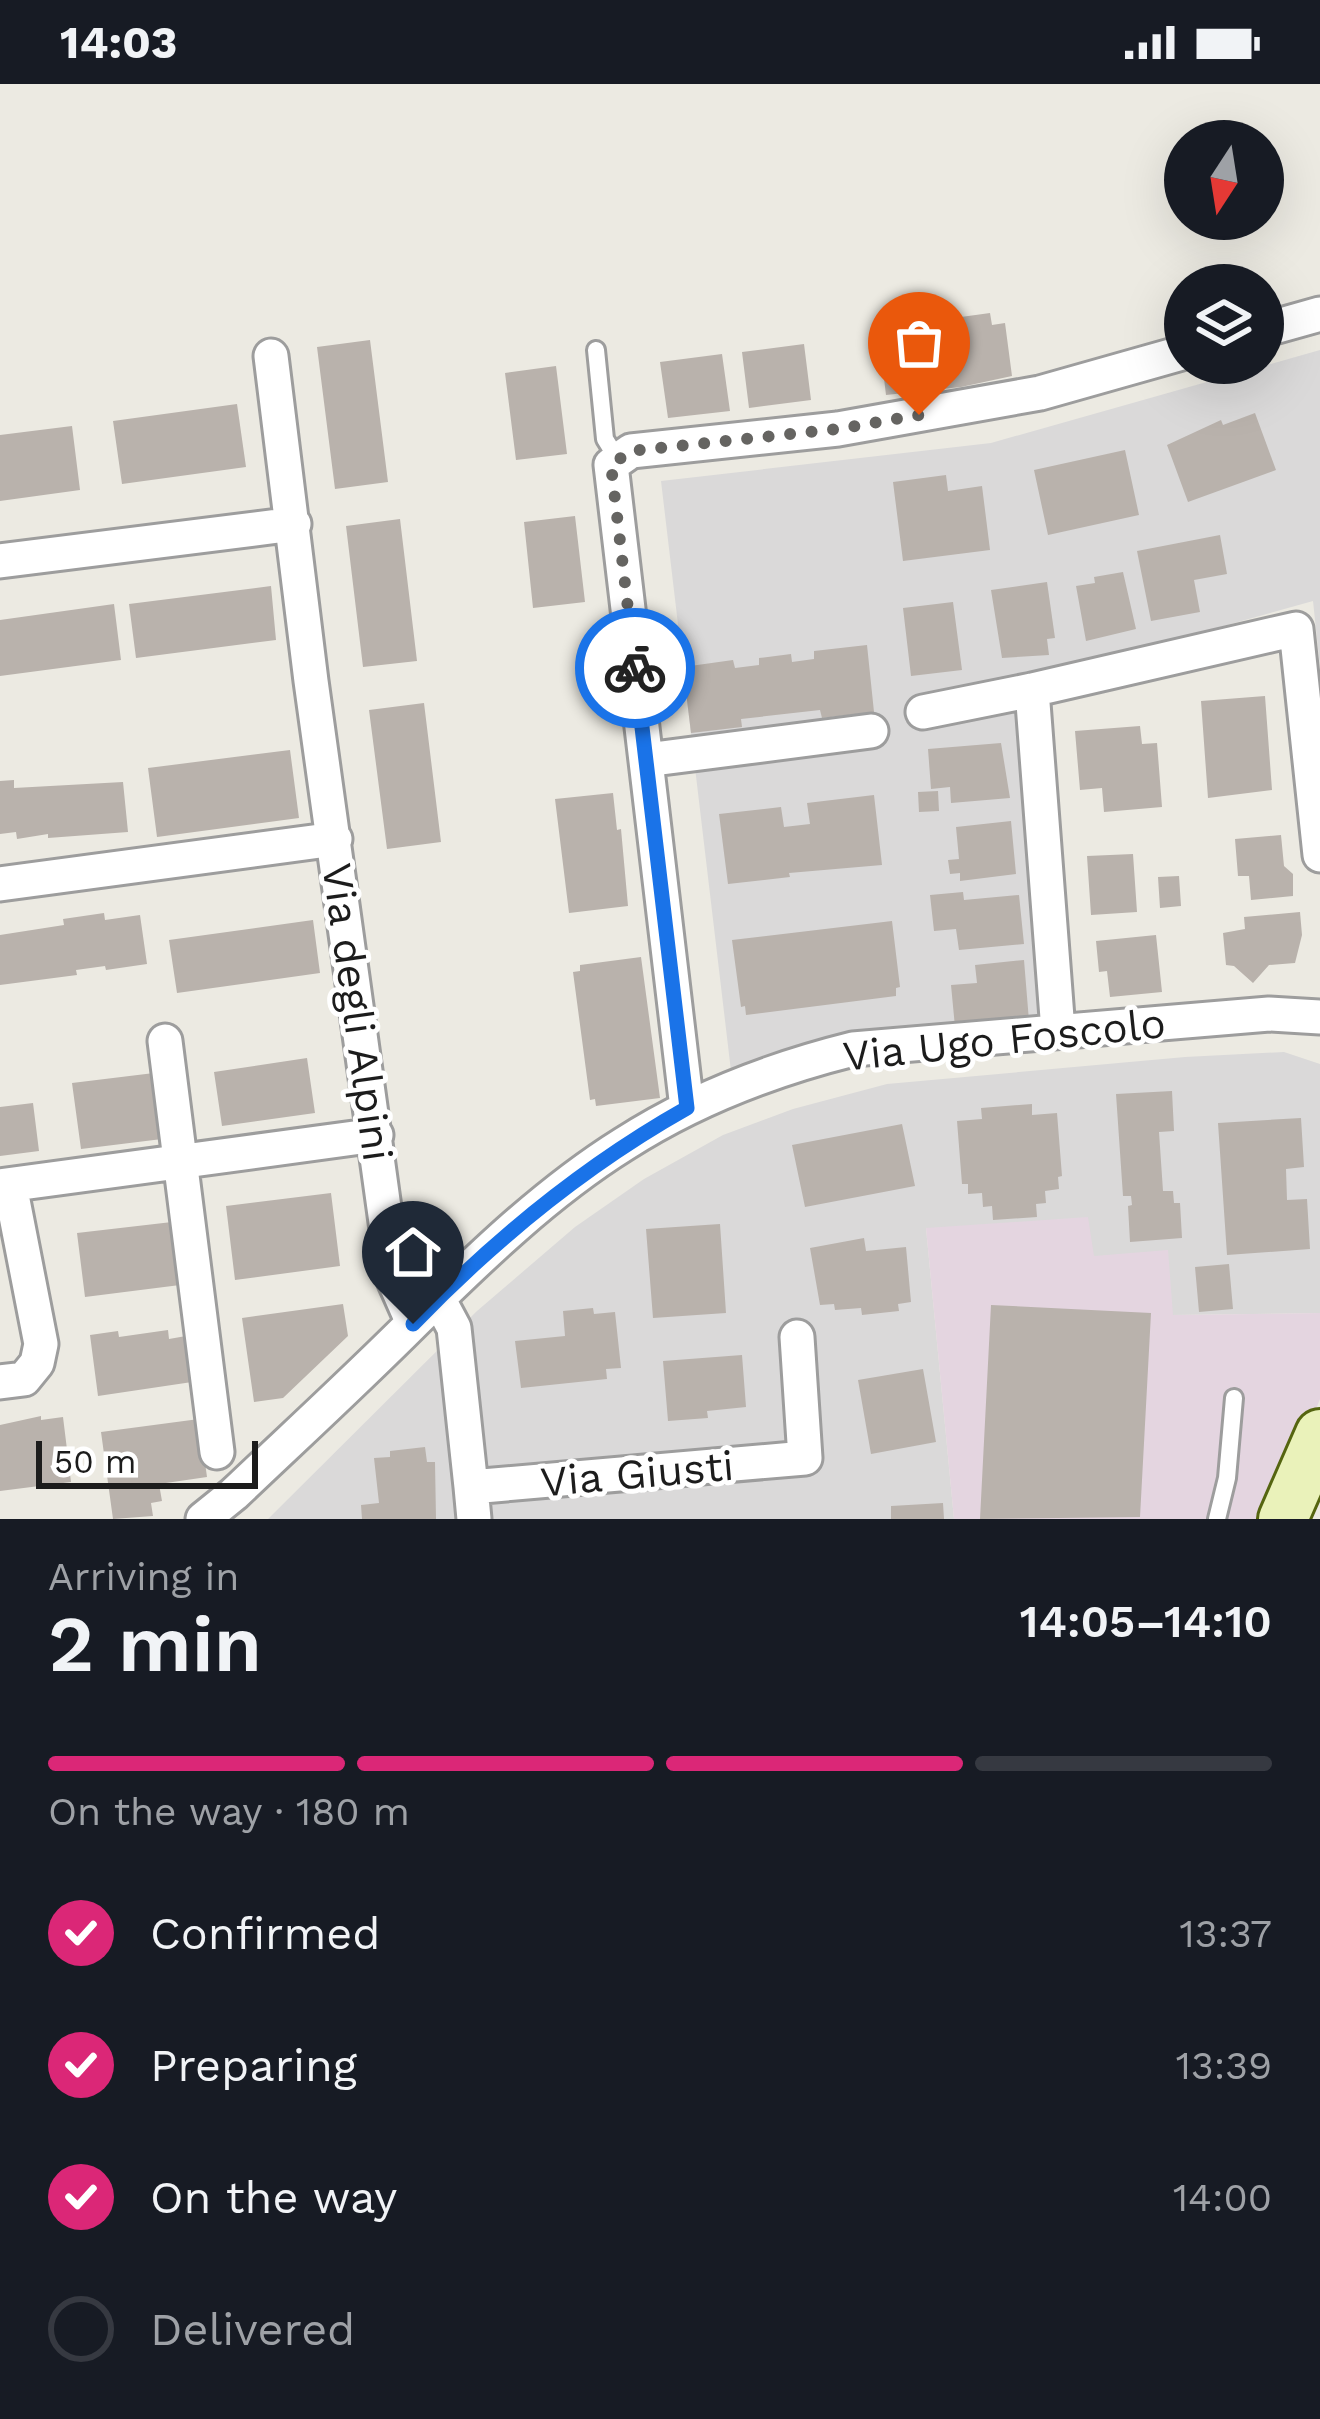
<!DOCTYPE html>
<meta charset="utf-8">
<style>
body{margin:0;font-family:"Work Sans",sans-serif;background:#20242c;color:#f1f3f6;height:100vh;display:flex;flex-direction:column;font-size:45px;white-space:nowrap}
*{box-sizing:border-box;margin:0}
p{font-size:39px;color:#9ea1a6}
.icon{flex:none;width:66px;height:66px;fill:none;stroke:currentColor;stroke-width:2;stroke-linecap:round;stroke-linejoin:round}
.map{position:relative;height:1435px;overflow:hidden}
.sheet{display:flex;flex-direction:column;background:#171b24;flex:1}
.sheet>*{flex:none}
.needle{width:78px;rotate:192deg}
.tools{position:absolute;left:1164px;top:36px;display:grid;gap:24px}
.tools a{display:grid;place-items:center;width:120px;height:120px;border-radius:50%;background:#171b24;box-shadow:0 12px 48px #0002;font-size:60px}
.scale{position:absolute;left:36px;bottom:30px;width:222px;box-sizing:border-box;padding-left:12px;border:6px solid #1c1c1c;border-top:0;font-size:33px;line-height:42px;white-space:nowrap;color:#1c1c1c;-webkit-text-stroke:9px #fff;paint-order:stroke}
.pin{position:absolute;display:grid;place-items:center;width:102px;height:102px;color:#fff;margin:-123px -51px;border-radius:50% 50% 50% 0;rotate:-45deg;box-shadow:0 0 12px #0007}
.pin .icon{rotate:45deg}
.courier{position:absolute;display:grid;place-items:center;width:120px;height:120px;margin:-60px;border:9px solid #1a73e8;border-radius:50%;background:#fff;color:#222;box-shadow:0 3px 15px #0007}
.overview em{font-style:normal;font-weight:600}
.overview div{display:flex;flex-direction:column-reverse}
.overview{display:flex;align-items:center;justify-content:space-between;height:204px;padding:0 48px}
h1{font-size:78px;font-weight:600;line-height:90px}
.bar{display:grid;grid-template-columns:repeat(4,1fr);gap:18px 12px;align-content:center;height:144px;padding:0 48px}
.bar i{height:15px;border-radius:9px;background:#363941}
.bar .current{background:#db2777}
.bar p{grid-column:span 4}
ol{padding:0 48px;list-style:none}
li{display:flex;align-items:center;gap:36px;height:132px}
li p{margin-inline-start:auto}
li .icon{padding:12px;border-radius:50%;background:#db2777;color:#fff;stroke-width:4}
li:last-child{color:#9ea1a6}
li i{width:66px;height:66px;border:6px solid #363941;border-radius:50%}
.status{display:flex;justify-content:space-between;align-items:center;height:84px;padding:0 60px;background:#171b24;direction:ltr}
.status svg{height:33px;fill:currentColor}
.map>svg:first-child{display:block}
</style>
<div class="status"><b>14:03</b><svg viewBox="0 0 49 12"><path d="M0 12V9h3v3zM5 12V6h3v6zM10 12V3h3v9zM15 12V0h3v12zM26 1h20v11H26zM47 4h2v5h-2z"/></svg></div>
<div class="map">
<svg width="1320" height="1435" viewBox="0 0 1320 1435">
<rect width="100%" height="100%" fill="#eceae2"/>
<path fill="#dad9d9" d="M 1320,266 L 1320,583 L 1313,517 L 1038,594 L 1058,938 L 731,987 L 661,397 L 991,359 Z
M 1284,968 L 1320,980 L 1320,1229 L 1172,1231 L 1094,1172 L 926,1144 L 954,1435 L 268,1435 L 477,1227 L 575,1143 L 644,1095 L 723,1051 L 793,1025 L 887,1000 L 1185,973 Z"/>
<path fill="#e4d5e0" d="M 1088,1133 L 1094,1172 L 1168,1166 L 1173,1231 L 1320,1229 L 1320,1315 L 1272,1435 L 954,1435 L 926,1144 Z"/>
<path fill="#b9b2ac" d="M 990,229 L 992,241 L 1005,239 L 1012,292 L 961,303 L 886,311 L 879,253 L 888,251 L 888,240 L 919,237 L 920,245 L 934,244 L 934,240 L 960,238 L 961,233 Z
M 370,256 L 388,398 L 335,405 L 317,263 Z
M 804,260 L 811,316 L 749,324 L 742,268 Z
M 722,270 L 730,327 L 668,334 L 660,278 Z
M 556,282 L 567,370 L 516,376 L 505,289 Z
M 237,320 L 246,383 L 122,400 L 113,337 Z
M 1255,329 L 1276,386 L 1188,418 L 1167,361 L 1221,336 L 1223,341 Z
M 72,342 L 80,406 L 0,417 L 0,351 Z
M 1125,366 L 1139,431 L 1048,451 L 1034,386 Z
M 946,391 L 948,407 L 982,402 L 990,466 L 903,477 L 893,398 Z
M 575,432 L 585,518 L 533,524 L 524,438 Z
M 400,435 L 417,577 L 363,583 L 346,442 Z
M 1220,451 L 1227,490 L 1194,496 L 1200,528 L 1151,537 L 1137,467 Z
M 1123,488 L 1136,545 L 1086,557 L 1076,502 L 1095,499 L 1094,493 Z
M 1047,498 L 1055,554 L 1047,555 L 1049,571 L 1002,574 L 991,506 Z
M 271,502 L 276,556 L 136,574 L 129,520 Z
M 953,518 L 962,586 L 911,592 L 903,524 Z
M 114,520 L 121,576 L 0,592 L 0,536 Z
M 867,561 L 874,628 L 822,634 L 820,626 L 741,635 L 742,643 L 691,649 L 683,583 L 733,576 L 735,584 L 759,581 L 759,574 L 791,570 L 792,578 L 814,575 L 814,567 Z
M 1265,612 L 1272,706 L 1208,714 L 1201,617 Z
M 424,619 L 441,758 L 387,765 L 369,626 Z
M 1140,642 L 1142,660 L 1157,659 L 1162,723 L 1104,728 L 1102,704 L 1080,706 L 1075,647 Z
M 1001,659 L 1010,714 L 951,719 L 950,703 L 931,705 L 928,665 Z
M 290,666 L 299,734 L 157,753 L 148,684 Z
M 14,696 L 14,704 L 123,698 L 128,748 L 48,754 L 48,750 L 17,755 L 16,748 L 0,750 L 0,697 Z
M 938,707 L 939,727 L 919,728 L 918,708 Z
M 613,709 L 617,746 L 621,745 L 628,822 L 569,829 L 555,715 Z
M 874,711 L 882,781 L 789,789 L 790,793 L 728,800 L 719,730 L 781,723 L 784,743 L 810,740 L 807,719 Z
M 1011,737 L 1016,790 L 960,797 L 960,789 L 950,790 L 948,776 L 959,775 L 956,743 Z
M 1281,751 L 1284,782 L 1293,790 L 1293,812 L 1251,816 L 1249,792 L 1238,792 L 1235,755 Z
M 1133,770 L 1137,828 L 1091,831 L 1087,772 Z
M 1179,792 L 1181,822 L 1160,824 L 1158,793 Z
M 963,808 L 964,816 L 1019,811 L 1024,860 L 959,866 L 956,845 L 934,847 L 930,811 Z
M 1300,828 L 1302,851 L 1295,879 L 1269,881 L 1253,899 L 1234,882 L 1226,881 L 1223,849 L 1245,845 L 1244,833 Z
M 104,829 L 105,836 L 140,831 L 147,880 L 106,886 L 105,882 L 76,886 L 77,891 L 0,901 L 0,851 L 64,841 L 63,835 Z
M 313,836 L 320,889 L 177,909 L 169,856 Z
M 892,837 L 900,903 L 896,904 L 896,912 L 746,931 L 745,922 L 741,923 L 732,856 Z
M 1156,851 L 1162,908 L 1110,913 L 1107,887 L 1099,888 L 1096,857 Z
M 641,873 L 660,1014 L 596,1022 L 595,1015 L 590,1016 L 573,888 L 580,887 L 580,881 Z
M 1024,876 L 1029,937 L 955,943 L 951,901 L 977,899 L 975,881 Z
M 307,974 L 315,1029 L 222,1042 L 214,988 Z
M 154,989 L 162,1055 L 81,1065 L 72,999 Z
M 1172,1007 L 1174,1047 L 1159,1048 L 1163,1107 L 1173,1107 L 1174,1119 L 1180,1119 L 1182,1154 L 1130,1158 L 1128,1122 L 1132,1121 L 1131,1112 L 1123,1112 L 1116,1010 Z
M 33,1019 L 39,1067 L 0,1072 L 0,1023 Z
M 1032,1020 L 1032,1031 L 1057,1029 L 1062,1092 L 1058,1093 L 1059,1105 L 1045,1107 L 1046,1119 L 1036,1120 L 1037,1133 L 993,1136 L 992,1122 L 983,1123 L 982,1109 L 968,1110 L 968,1100 L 962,1100 L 957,1037 L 982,1035 L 981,1024 Z
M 1301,1034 L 1304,1083 L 1286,1085 L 1287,1116 L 1307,1115 L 1310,1165 L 1227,1171 L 1218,1039 Z
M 902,1040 L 915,1102 L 805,1123 L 792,1061 Z
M 331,1109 L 340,1182 L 235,1196 L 226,1122 Z
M 172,1138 L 180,1201 L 85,1213 L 77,1149 Z
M 720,1140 L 726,1229 L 653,1234 L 646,1145 Z
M 864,1154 L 866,1167 L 906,1163 L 911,1218 L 898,1220 L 899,1227 L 862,1231 L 861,1224 L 835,1226 L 834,1220 L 820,1221 L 810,1164 Z
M 1229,1180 L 1233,1225 L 1199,1228 L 1195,1183 Z
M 343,1220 L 348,1252 L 283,1314 L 254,1318 L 242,1234 Z
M 991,1221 L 1151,1229 L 1140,1433 L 980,1435 Z
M 593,1224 L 594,1230 L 615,1228 L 621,1284 L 606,1285 L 607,1295 L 521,1304 L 515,1257 L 565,1252 L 563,1227 Z
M 168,1246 L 169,1255 L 186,1252 L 192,1298 L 98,1312 L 90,1251 L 118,1247 L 119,1253 Z
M 742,1271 L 746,1323 L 707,1327 L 708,1334 L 668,1337 L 663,1277 Z
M 923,1285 L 936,1358 L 871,1370 L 858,1296 Z
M 41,1332 L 41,1336 L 63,1333 L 71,1398 L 0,1407 L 0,1341 Z
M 199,1335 L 207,1393 L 159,1400 L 162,1417 L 151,1419 L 153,1432 L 113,1435 L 101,1348 Z
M 425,1363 L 427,1378 L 435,1378 L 436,1435 L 362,1435 L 361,1421 L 379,1419 L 374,1374 L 390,1373 L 390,1367 Z
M 943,1419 L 944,1435 L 891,1435 L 891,1422 Z"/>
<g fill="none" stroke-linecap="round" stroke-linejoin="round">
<g stroke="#9d9d9d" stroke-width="22">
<path id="service" d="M 596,266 L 605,355 L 618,376
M 1217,1435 L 1227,1394 L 1234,1314"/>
</g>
<g stroke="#9d9d9d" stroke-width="39">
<path id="minor" d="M 1263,246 L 1320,230
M 271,272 L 311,597 L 394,1196 L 413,1239
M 0,477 L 294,440
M 923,628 L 1032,606
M 646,676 L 871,647
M 0,800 L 335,755
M 1058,947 L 1032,606 L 1296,545 L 1320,771
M 165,957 L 217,1368
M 687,1024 L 611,381 L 631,367 L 838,345 L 1040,309 L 1185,268
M 0,1102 L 376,1051
M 438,1214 L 454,1244 L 471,1403 L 805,1374 L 797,1253
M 0,1298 L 24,1295 L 37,1279 L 41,1260 L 10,1101
M 471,1403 L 474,1435
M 203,1435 L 234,1410 C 294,1353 355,1297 414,1238 C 479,1174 547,1108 624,1060 C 694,1015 773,985 853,965 L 1269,930 L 1320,933"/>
</g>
<g stroke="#556510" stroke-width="54">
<path id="secondary" d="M 1283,1435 L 1320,1350"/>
</g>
<use href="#service" stroke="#fff" stroke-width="16"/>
<use href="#minor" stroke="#fff" stroke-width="33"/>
<use href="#secondary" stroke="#eaf2ba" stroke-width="48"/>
</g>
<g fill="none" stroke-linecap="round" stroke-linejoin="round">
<path stroke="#656461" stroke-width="12" stroke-dasharray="0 21.6" d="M 635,584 L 611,381 L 631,367 L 838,345 L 919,331"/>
<path stroke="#1a73e8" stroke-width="15" d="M 413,1240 C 495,1155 584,1082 687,1024 L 635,584"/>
</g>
<g text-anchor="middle" stroke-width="10" stroke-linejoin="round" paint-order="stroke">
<g font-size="42" fill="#1c1c1c" stroke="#fff">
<text transform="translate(358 928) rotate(82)" y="15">Via degli Alpini</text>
<text transform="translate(1004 955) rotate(-6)" y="15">Via Ugo Foscolo</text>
<text transform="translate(637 1389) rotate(-5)" y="15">Via Giusti</text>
</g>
</g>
</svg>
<div class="tools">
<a><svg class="needle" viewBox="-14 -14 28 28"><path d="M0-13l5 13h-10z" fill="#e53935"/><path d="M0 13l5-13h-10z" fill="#9ea1a6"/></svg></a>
<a><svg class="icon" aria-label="layers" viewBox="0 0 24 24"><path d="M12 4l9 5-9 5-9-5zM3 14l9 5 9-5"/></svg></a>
</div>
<div class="scale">50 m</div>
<div class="pin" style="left:919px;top:331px;background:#ea580c"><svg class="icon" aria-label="bag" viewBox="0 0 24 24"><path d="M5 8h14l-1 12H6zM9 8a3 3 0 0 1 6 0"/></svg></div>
<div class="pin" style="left:413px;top:1240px;background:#1f2937"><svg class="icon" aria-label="home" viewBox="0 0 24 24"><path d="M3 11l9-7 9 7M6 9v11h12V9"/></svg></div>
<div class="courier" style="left:635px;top:584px"><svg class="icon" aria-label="bike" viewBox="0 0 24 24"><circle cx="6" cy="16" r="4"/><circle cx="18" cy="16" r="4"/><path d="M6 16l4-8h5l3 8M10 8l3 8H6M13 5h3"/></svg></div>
</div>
<section class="sheet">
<div class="overview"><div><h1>2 min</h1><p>Arriving in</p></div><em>14:05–14:10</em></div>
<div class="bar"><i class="current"></i><i class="current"></i><i class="current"></i><i></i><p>On the way · 180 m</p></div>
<ol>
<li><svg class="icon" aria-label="check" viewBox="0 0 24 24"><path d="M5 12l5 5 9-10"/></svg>Confirmed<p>13:37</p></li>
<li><svg class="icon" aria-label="check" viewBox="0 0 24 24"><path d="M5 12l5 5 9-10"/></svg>Preparing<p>13:39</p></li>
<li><svg class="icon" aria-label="check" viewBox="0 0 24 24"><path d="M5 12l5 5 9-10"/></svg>On the way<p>14:00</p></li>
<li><i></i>Delivered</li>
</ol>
</section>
